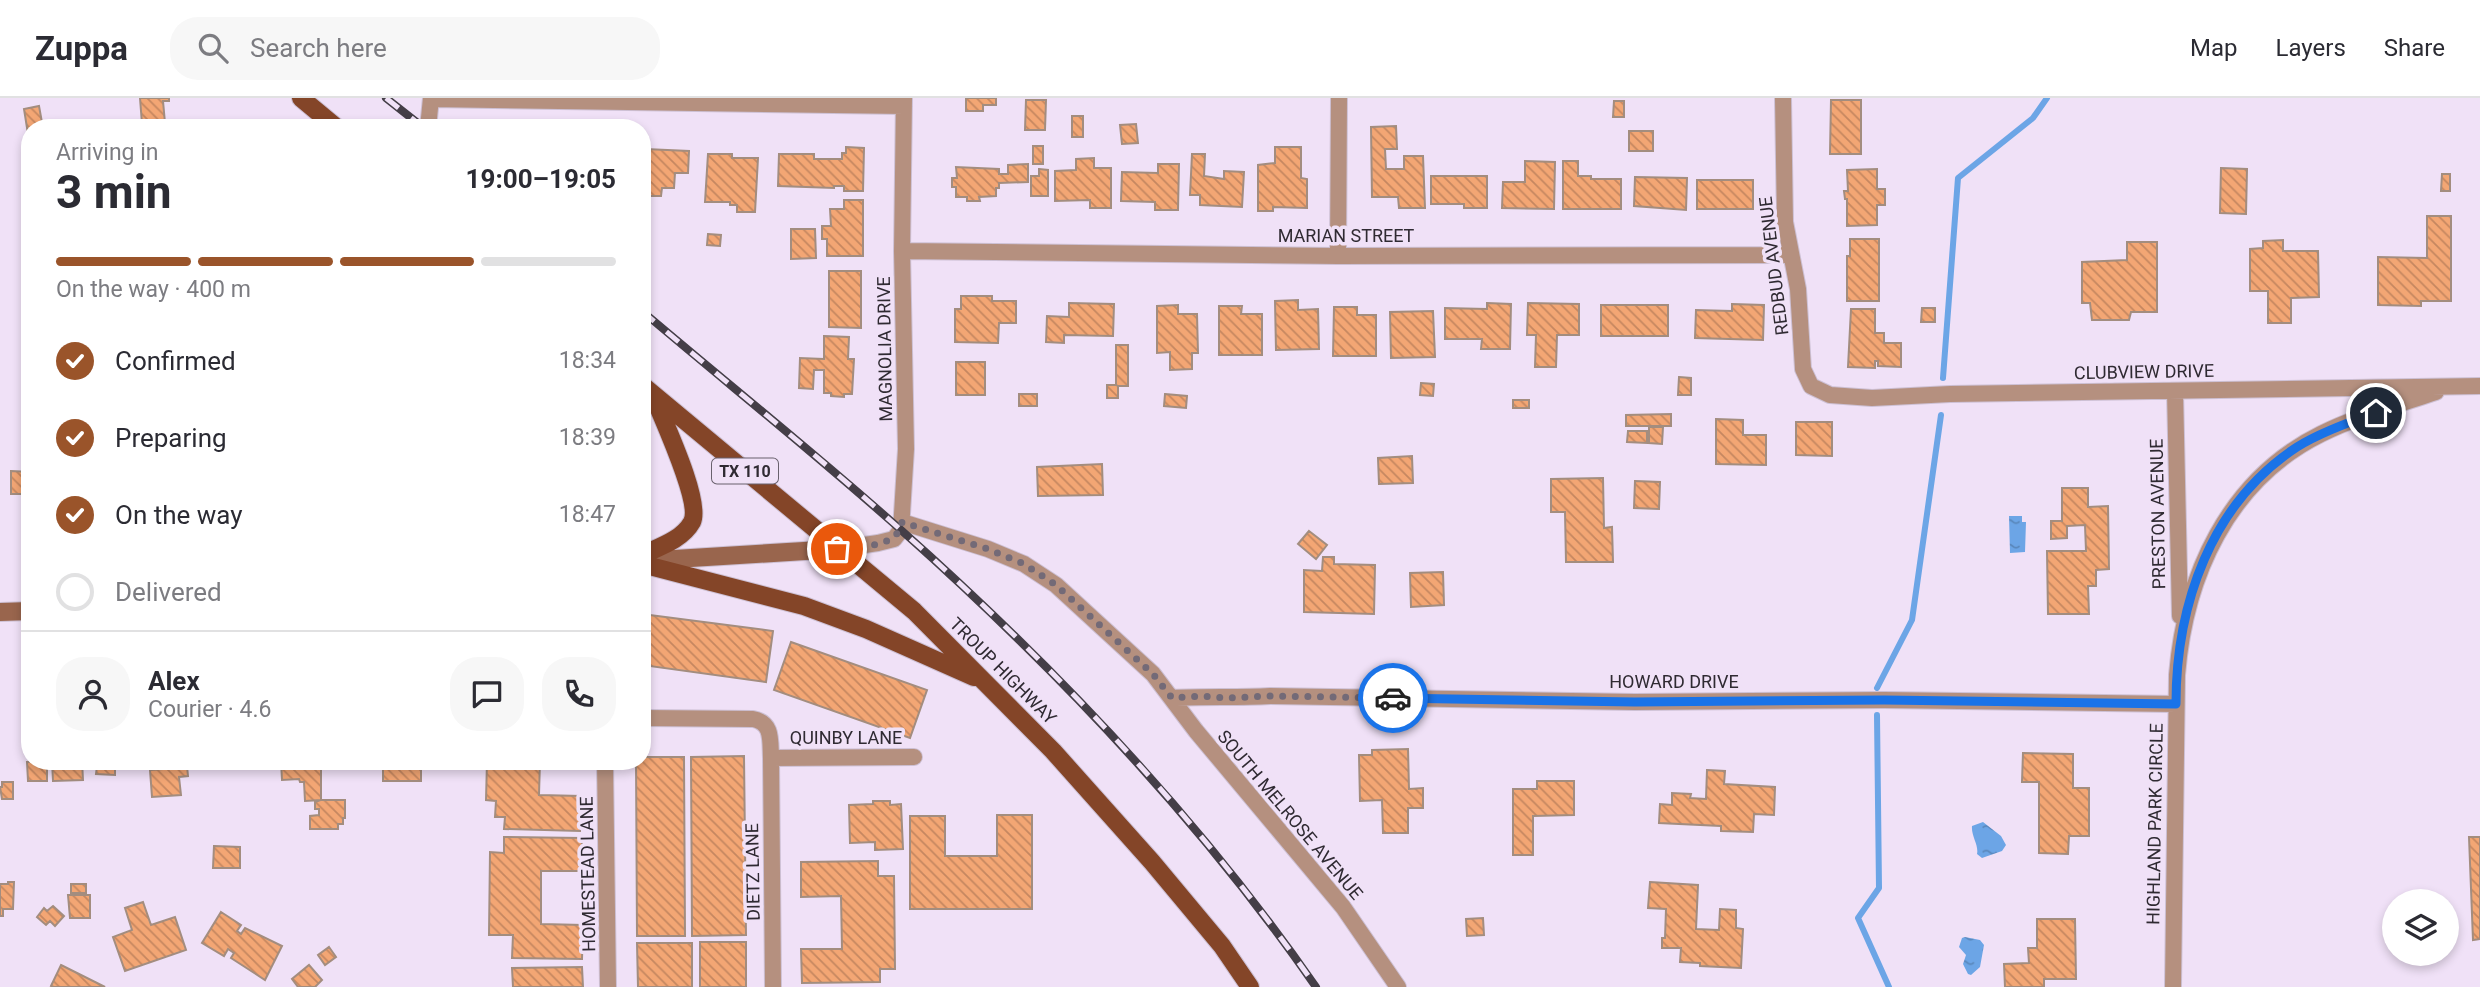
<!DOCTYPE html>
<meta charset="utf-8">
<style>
body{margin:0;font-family:Roboto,sans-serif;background:#f7f7f7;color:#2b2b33;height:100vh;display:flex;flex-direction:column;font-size:26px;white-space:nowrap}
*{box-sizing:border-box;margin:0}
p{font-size:23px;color:#7c7c81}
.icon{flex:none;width:38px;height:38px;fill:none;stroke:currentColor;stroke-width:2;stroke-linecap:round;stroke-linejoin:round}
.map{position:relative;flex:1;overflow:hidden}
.details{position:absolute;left:21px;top:21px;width:630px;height:651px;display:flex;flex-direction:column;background:#fff;border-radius:28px;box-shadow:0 4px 10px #0003}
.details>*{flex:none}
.tools{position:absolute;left:2382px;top:791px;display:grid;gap:14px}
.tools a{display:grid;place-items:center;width:77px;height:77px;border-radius:50%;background:#fff;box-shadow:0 4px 10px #0003;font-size:35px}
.pin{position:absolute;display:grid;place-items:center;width:60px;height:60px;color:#fff;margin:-30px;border:4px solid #fff;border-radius:50%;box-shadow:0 2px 7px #0007}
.courier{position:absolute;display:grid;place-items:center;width:70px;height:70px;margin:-35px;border:5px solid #1a73e8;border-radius:50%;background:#fff;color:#222;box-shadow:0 2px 9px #0007}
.headline em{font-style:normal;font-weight:700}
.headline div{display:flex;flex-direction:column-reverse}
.headline{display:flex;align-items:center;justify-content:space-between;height:119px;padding:0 35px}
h1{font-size:46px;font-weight:700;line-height:52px}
.bar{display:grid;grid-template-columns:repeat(4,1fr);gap:10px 7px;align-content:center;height:84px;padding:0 35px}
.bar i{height:9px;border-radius:5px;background:#e1e1e2}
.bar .active{background:#9a542a}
.bar p{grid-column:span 4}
.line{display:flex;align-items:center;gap:18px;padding:0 35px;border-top:2px solid #e1e1e2}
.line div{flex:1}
.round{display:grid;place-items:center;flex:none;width:74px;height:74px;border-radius:28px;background:#f7f7f7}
ol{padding:0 35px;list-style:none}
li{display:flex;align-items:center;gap:21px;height:77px}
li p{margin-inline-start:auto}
li .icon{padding:7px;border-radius:50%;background:#9a542a;color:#fff;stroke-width:4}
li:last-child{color:#7c7c81}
li i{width:38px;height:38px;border:4px solid #e1e1e2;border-radius:50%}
header{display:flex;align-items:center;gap:42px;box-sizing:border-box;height:98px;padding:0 35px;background:#fff;border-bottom:2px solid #e1e1e2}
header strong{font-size:33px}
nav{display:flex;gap:38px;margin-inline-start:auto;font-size:24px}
.search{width:490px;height:63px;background:#f7f7f7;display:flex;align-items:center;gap:18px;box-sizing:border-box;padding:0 24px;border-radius:28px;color:#7c7c81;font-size:26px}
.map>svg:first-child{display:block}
</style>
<header>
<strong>Zuppa</strong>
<div class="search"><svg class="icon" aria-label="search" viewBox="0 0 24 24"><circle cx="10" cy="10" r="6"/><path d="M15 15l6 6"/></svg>Search here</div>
<nav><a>Map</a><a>Layers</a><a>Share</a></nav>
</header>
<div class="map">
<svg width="2480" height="889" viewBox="0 0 2480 889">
<defs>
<pattern id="water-ripples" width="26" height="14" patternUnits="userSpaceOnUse" patternTransform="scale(1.75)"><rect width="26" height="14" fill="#6ca5e6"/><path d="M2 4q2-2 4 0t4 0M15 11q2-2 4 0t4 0" fill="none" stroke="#5987bb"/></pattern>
<pattern id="building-back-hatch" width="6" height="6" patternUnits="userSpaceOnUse" patternTransform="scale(1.75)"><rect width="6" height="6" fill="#f3a674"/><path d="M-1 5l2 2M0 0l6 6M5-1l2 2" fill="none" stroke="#c58760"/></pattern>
</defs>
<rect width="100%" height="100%" fill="#f0e1f7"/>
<path fill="url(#water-ripples)" d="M 2009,418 L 2022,418 L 2022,424 L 2026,424 L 2025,454 L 2010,455 Z
M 1983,724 L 2001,738 L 2006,747 L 2002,753 L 1982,760 L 1977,756 C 1979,747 1971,738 1972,728 Z
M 1965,839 L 1980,842 L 1984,847 L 1980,869 L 1971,877 L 1968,876 L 1963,866 L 1966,857 L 1959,849 L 1962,840 Z"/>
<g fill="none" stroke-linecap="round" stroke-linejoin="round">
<path stroke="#6ca5e6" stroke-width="6" d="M 1943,280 L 1958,80 L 2033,20 L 2047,0
M 1877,590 L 1912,522 L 1941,317
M 1877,617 L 1879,790 L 1858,820 L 1889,889"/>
</g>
<path fill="url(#building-back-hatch)" stroke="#a38d7f" stroke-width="2" d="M 140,0 L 169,0 L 169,3 L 163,3 L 165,25 L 142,26 Z
M 966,0 L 996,0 L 996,7 L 983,7 L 983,13 L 966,13 Z
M 1026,2 L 1046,2 L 1045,32 L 1025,32 Z
M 1831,2 L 1861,2 L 1861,56 L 1830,56 Z
M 1614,3 L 1624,3 L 1624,19 L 1613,19 Z
M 39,8 L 43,30 L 30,30 L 28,36 L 24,11 Z
M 1072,18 L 1083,18 L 1083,39 L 1072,39 Z
M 1136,26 L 1138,45 L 1122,46 L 1120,27 Z
M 1396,28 L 1397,51 L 1385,51 L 1386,71 L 1404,71 L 1404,58 L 1423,58 L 1425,110 L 1399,110 L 1398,99 L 1372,99 L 1371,29 Z
M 1629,33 L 1653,33 L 1653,53 L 1629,53 Z
M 1033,48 L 1043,48 L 1043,66 L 1033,66 Z
M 846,49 L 864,50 L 863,93 L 844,93 L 844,88 L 834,88 L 834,90 L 778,88 L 779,56 L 814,56 L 814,61 L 842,61 L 842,55 L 846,55 Z
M 1275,49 L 1301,49 L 1301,80 L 1307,81 L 1307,110 L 1273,109 L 1273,113 L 1258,113 L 1258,67 L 1275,65 Z
M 645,51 L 689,53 L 688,75 L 675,75 L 674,90 L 662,90 L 661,98 L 642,98 L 642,57 L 645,57 Z
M 708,56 L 732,56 L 732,60 L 758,60 L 755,114 L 737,114 L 737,107 L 730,107 L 730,104 L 705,104 Z
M 1192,56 L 1205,56 L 1204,78 L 1224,81 L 1224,73 L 1244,74 L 1242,109 L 1200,107 L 1200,97 L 1190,97 Z
M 1094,60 L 1094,70 L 1111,70 L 1111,110 L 1090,110 L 1090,102 L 1055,103 L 1055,73 L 1076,72 L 1076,61 Z
M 1525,63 L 1555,64 L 1554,111 L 1502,110 L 1503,84 L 1525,84 Z
M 1563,63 L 1578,63 L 1578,78 L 1591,78 L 1591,81 L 1621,81 L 1621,111 L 1563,111 Z
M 1028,66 L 1028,84 L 999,85 L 999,90 L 996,90 L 996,98 L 979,99 L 980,103 L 967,103 L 967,99 L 956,99 L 956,89 L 952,89 L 952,80 L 957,80 L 956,69 L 999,71 L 999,76 L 1008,76 L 1008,67 Z
M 1158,66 L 1179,66 L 1178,112 L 1155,112 L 1155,104 L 1121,103 L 1122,74 L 1158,75 Z
M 2221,70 L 2247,71 L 2246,116 L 2220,115 Z
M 1039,71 L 1048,72 L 1048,98 L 1031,98 L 1031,78 L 1039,78 Z
M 1877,71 L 1877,91 L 1885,91 L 1885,107 L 1877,107 L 1877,127 L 1847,128 L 1847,101 L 1845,101 L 1844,93 L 1848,93 L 1847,72 Z
M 2442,76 L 2450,76 L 2450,93 L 2441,93 Z
M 1431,78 L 1487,78 L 1487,110 L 1464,110 L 1464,106 L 1431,106 Z
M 1635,79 L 1687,80 L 1686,112 L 1634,108 Z
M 1697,82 L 1753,82 L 1753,111 L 1697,111 Z
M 844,102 L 863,102 L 863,158 L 827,158 L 827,141 L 822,141 L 822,128 L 831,128 L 830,111 L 844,111 Z
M 2427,118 L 2451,118 L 2451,203 L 2421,203 L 2421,208 L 2378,207 L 2378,159 L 2427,160 Z
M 791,131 L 815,131 L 816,160 L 791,161 Z
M 708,136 L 721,137 L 720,148 L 707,147 Z
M 1850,141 L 1879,141 L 1879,203 L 1847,203 L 1847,158 L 1850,158 Z
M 2283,142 L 2283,153 L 2318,153 L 2319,199 L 2291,200 L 2291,225 L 2268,225 L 2268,193 L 2250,193 L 2250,151 L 2263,150 L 2263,143 Z
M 2127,144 L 2157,144 L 2157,214 L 2131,214 L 2129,222 L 2092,222 L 2090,205 L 2082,205 L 2082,164 L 2127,162 Z
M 829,173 L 861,173 L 861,230 L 829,229 Z
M 961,198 L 992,198 L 992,203 L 1016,203 L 1016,225 L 999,225 L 998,245 L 955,244 L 955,211 L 961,211 Z
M 1298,202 L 1298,212 L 1318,211 L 1319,251 L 1276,252 L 1275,203 Z
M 1069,205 L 1114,206 L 1113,238 L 1064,237 L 1064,245 L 1046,244 L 1047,218 L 1069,219 Z
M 1487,205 L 1511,206 L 1510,251 L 1481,251 L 1482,241 L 1445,241 L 1445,210 L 1487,211 Z
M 1528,205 L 1579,206 L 1579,237 L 1557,237 L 1556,269 L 1535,269 L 1536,237 L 1527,237 Z
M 1732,206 L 1764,207 L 1763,242 L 1695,240 L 1696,212 L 1732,213 Z
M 1178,207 L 1178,216 L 1197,216 L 1198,255 L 1192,255 L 1192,271 L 1170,272 L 1170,254 L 1157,255 L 1157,208 Z
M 1601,207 L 1668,207 L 1668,238 L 1601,238 Z
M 1219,208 L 1242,208 L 1241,216 L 1262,216 L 1262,257 L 1219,257 Z
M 1334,209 L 1357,209 L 1357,217 L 1376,217 L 1376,258 L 1333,258 Z
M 1922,210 L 1935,210 L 1935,224 L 1921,224 Z
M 1851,211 L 1875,211 L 1875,235 L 1884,235 L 1884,245 L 1901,245 L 1901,269 L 1878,268 L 1878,263 L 1875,263 L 1875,270 L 1848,269 Z
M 1433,213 L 1435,259 L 1391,260 L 1390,214 Z
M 824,238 L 849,239 L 848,261 L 854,261 L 852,296 L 844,296 L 844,299 L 831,298 L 831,295 L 824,295 L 824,272 L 814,272 L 813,291 L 799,290 L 800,260 L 824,261 Z
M 1116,247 L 1128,247 L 1128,288 L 1118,288 L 1118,300 L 1107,300 L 1107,287 L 1116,287 Z
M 956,264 L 985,264 L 985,297 L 956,297 Z
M 1679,279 L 1691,280 L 1691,297 L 1678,297 Z
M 1421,285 L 1434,286 L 1433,298 L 1420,297 Z
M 1019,296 L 1037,296 L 1037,308 L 1019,308 Z
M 1165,296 L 1187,298 L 1186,310 L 1164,308 Z
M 1513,302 L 1529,302 L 1529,310 L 1513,310 Z
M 1671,316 L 1671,328 L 1626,328 L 1626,317 Z
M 1716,321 L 1743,322 L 1743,337 L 1766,337 L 1766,367 L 1716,366 Z
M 1796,324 L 1832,324 L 1832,358 L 1796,357 Z
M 1649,329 L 1663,329 L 1662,346 L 1649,345 Z
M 1628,333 L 1647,333 L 1647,345 L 1627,344 Z
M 1412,358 L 1413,385 L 1379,386 L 1378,360 Z
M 1102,366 L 1103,397 L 1038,398 L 1037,369 Z
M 11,373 L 30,374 L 30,392 L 26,392 L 26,396 L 11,396 Z
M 1603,380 L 1604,430 L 1612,429 L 1613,464 L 1566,464 L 1565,414 L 1551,414 L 1551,381 Z
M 1635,383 L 1660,384 L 1659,411 L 1634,410 Z
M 2062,390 L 2088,390 L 2088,409 L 2108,408 L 2109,471 L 2096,472 L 2096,488 L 2088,488 L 2089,516 L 2048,516 L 2047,453 L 2086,453 L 2085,427 L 2067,428 L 2067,440 L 2051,441 L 2051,423 L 2062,423 Z
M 1309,433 L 1327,447 L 1316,461 L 1298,446 Z
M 1323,459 L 1334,459 L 1334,466 L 1375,467 L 1374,516 L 1304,514 L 1304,472 L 1322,473 Z
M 1443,474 L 1444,507 L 1411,509 L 1410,475 Z
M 642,516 L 773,533 L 766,584 L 642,567 Z
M 791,544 L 927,592 L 910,640 L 774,592 Z
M 1408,651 L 1409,691 L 1423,690 L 1423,710 L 1408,710 L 1408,735 L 1383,735 L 1382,702 L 1360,703 L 1359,657 L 1372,657 L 1372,652 Z
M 2023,655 L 2073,656 L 2073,690 L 2089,690 L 2089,738 L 2069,738 L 2068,756 L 2039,755 L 2039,684 L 2022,684 Z
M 744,658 L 746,837 L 692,838 L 691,659 Z
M 642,659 L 684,659 L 685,838 L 637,838 L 636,663 L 642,663 Z
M 47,663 L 47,683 L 28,683 L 27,664 Z
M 52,663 L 82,663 L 83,682 L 53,683 Z
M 175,663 L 221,663 L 187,668 L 188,678 L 179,679 L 181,697 L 152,699 L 150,672 L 176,670 Z
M 281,663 L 321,663 L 321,702 L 305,703 L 304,684 L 300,684 L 299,681 L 282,682 Z
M 381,663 L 442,663 L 416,664 L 415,670 L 421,670 L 421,683 L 383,683 L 383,667 L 380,667 Z
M 487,663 L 540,663 L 539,697 L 581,698 L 580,733 L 504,731 L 505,719 L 495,719 L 496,703 L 486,702 Z
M 97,668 L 115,669 L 115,677 L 96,676 Z
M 1707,672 L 1725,673 L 1724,686 L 1775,689 L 1774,717 L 1754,716 L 1753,734 L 1721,733 L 1721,728 L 1659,725 L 1660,706 L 1672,707 L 1672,695 L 1691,696 L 1690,700 L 1706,701 Z
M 1537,683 L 1574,683 L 1574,717 L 1533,718 L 1533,757 L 1513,757 L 1513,691 L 1537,691 Z
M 2,684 L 13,684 L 13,701 L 2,701 L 0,689 L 2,689 Z
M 321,702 L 345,702 L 345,720 L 343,720 L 343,726 L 338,726 L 338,731 L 310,731 L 310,718 L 319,717 L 319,711 L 315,711 L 315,704 Z
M 873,703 L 890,703 L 890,707 L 901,706 L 903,751 L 875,752 L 875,744 L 850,745 L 849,707 L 873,706 Z
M 997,717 L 1032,717 L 1032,811 L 910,811 L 910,718 L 945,718 L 945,758 L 997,758 Z
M 504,739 L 582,740 L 581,773 L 541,773 L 541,826 L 583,827 L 582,861 L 512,860 L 513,837 L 489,837 L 490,754 L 504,755 Z
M 2469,739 L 2480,739 L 2480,841 L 2473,842 Z
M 214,748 L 240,749 L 240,770 L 213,770 Z
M 878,763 L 878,778 L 894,778 L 895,871 L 880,871 L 880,884 L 802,885 L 801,851 L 842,851 L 841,798 L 801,799 L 801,764 Z
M 8,784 L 14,784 L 13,811 L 3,811 L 3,818 L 0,818 L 0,786 L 8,786 Z
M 1650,784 L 1698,787 L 1696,831 L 1719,832 L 1720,811 L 1736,812 L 1736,830 L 1743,831 L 1741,870 L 1700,868 L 1700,865 L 1680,864 L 1681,850 L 1662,850 L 1662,840 L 1665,840 L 1666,811 L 1648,810 Z
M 71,786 L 86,786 L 86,795 L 71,795 Z
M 68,797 L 90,797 L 90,820 L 70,820 Z
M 143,804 L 151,827 L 175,819 L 186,852 L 125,873 L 113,839 L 132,832 L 125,810 Z
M 53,808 L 64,818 L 55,828 L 50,823 L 46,827 L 37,819 L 44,810 L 47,813 Z
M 221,814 L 241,827 L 237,833 L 241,836 L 245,830 L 282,848 L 265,882 L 231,860 L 234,855 L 228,851 L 224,858 L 202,845 Z
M 1483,820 L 1484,837 L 1467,838 L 1466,821 Z
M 2037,821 L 2075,821 L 2076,881 L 2044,881 L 2044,889 L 2005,889 L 2004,866 L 2029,865 L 2028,850 L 2037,850 Z
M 700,844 L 746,844 L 746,889 L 700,889 Z
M 637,845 L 692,845 L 692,889 L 638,889 Z
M 329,849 L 336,859 L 325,867 L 318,857 Z
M 61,867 L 105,889 L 54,889 L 51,888 Z
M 309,867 L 322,882 L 315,889 L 298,889 L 292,881 Z
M 582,869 L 583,889 L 513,889 L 512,870 Z"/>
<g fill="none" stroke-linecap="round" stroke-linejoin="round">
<g stroke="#cdc0d4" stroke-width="18">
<path id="street" d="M 1783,0 L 1785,124 L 1798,191 L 1803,271 L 1811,288 L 1830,297 L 1872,300 L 1950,296 L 2480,288
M 431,1 L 904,8
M 428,30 L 431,0
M 902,153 L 1338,158 L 1790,157
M 1338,158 L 1339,0
M 2175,293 L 2180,518
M 902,424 L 988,451 L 1024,466 L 1056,487 L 1153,576 L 1196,633 L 1343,809 L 1398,889
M 837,451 L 878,445 L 894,441 L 901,432 L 906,351 L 902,153 L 904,0
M 1172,600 C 1205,598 1237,600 1270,598 L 1635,604 L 1884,602 L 2176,606
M 642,620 L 753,621 C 773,625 770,642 771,660 L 773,889
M 771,660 L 914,659
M 605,663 L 608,889
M 2173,889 L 2177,577 C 2185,478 2228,382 2321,336 C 2357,318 2398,307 2436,294"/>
</g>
<g stroke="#cdc0d4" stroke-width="20">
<path id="secondary" d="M 642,463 L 837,451
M 0,514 L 30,513"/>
</g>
<g stroke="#cdc0d4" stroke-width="20">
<path id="primary" d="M 301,0 L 337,30
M 642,287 L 914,513 L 1053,653 L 1152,764 L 1222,848 L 1250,889
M 642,457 C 659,449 682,442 692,424 C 702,404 663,322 654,299
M 642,466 L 804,508 L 866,531 L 974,579"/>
</g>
<use href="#street" stroke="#b5907f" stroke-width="16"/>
<use href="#secondary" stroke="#99654d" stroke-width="18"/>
<use href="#primary" stroke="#844528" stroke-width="18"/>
<g stroke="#443e47" stroke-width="8">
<path id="rail" d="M 386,0 L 424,30
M 642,213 C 728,286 817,357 901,432 C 1055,569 1198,719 1316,889"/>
</g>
<use href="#rail" stroke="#f0e1f7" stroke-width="5" stroke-dasharray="16" stroke-linecap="butt"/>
</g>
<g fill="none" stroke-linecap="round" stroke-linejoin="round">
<path stroke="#736a77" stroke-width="7" stroke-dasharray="0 12.6" d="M 837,451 C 859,448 898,451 902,424 L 988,451 L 1024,466 L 1056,487 L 1153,576 L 1172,600 L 1202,598 L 1227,600 L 1270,598 L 1393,600"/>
<path stroke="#1a73e8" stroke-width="9" d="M 1393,600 L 1635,604 L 1884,602 L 2176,606 C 2176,507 2211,405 2297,349 C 2321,334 2349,324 2376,315"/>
</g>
<g text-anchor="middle" stroke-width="7" stroke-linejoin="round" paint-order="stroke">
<rect fill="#f0e1f7" stroke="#69616d" stroke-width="2" x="712" y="360.5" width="66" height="25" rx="5"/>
<g font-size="16" font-weight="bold" fill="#2f2a32">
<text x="745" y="379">TX 110</text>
</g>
<g font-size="18" fill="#2f2a32" stroke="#f0e1f7">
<text x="1346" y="144">MARIAN STREET</text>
<text transform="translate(1774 168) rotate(-97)" y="6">REDBUD AVENUE</text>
<text transform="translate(885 251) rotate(-91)" y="6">MAGNOLIA DRIVE</text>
<text transform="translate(2144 274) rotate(-1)" y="6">CLUBVIEW DRIVE</text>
<text transform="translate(2158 416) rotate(-91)" y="6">PRESTON AVENUE</text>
<text transform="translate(1003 573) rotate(45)" y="6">TROUP HIGHWAY</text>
<text x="1674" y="590">HOWARD DRIVE</text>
<text x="846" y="646">QUINBY LANE</text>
<text transform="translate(1290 717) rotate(50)" y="6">SOUTH MELROSE AVENUE</text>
<text transform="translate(2155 726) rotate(-89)" y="6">HIGHLAND PARK CIRCLE</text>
<text transform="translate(753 774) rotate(-91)" y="6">DIETZ LANE</text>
<text transform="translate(588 776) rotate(-91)" y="6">HOMESTEAD LANE</text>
</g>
</g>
</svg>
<div class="tools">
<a><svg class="icon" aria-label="layers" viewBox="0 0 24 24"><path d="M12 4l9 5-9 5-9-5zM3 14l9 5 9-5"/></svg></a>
</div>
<div class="pin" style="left:837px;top:451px;background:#ea580c"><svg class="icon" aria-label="bag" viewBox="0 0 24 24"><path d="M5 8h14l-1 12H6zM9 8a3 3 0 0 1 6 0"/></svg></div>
<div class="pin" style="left:2376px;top:315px;background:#1f2937"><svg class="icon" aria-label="home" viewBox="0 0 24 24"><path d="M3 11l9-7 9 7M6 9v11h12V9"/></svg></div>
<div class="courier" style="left:1393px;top:600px"><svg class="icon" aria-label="car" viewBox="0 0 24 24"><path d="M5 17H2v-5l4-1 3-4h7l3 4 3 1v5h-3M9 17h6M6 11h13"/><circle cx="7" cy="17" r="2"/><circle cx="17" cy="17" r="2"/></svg></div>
<section class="details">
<div class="headline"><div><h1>3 min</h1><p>Arriving in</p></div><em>19:00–19:05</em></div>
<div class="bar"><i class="active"></i><i class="active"></i><i class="active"></i><i></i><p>On the way · 400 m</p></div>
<ol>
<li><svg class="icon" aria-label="check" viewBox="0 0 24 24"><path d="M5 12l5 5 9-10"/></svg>Confirmed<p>18:34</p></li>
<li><svg class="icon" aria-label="check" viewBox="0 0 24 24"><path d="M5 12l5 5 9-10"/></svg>Preparing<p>18:39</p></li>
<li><svg class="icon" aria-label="check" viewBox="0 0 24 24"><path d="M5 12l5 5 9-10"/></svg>On the way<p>18:47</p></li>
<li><i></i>Delivered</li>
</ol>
<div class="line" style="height:126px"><a class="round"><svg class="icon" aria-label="person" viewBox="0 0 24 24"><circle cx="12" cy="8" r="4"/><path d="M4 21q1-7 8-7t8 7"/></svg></a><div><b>Alex</b><p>Courier · 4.6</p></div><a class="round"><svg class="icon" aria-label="chat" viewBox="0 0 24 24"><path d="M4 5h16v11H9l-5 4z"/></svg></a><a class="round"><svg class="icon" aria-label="phone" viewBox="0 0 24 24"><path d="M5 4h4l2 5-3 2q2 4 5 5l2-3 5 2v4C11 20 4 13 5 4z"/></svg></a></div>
</section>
</div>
